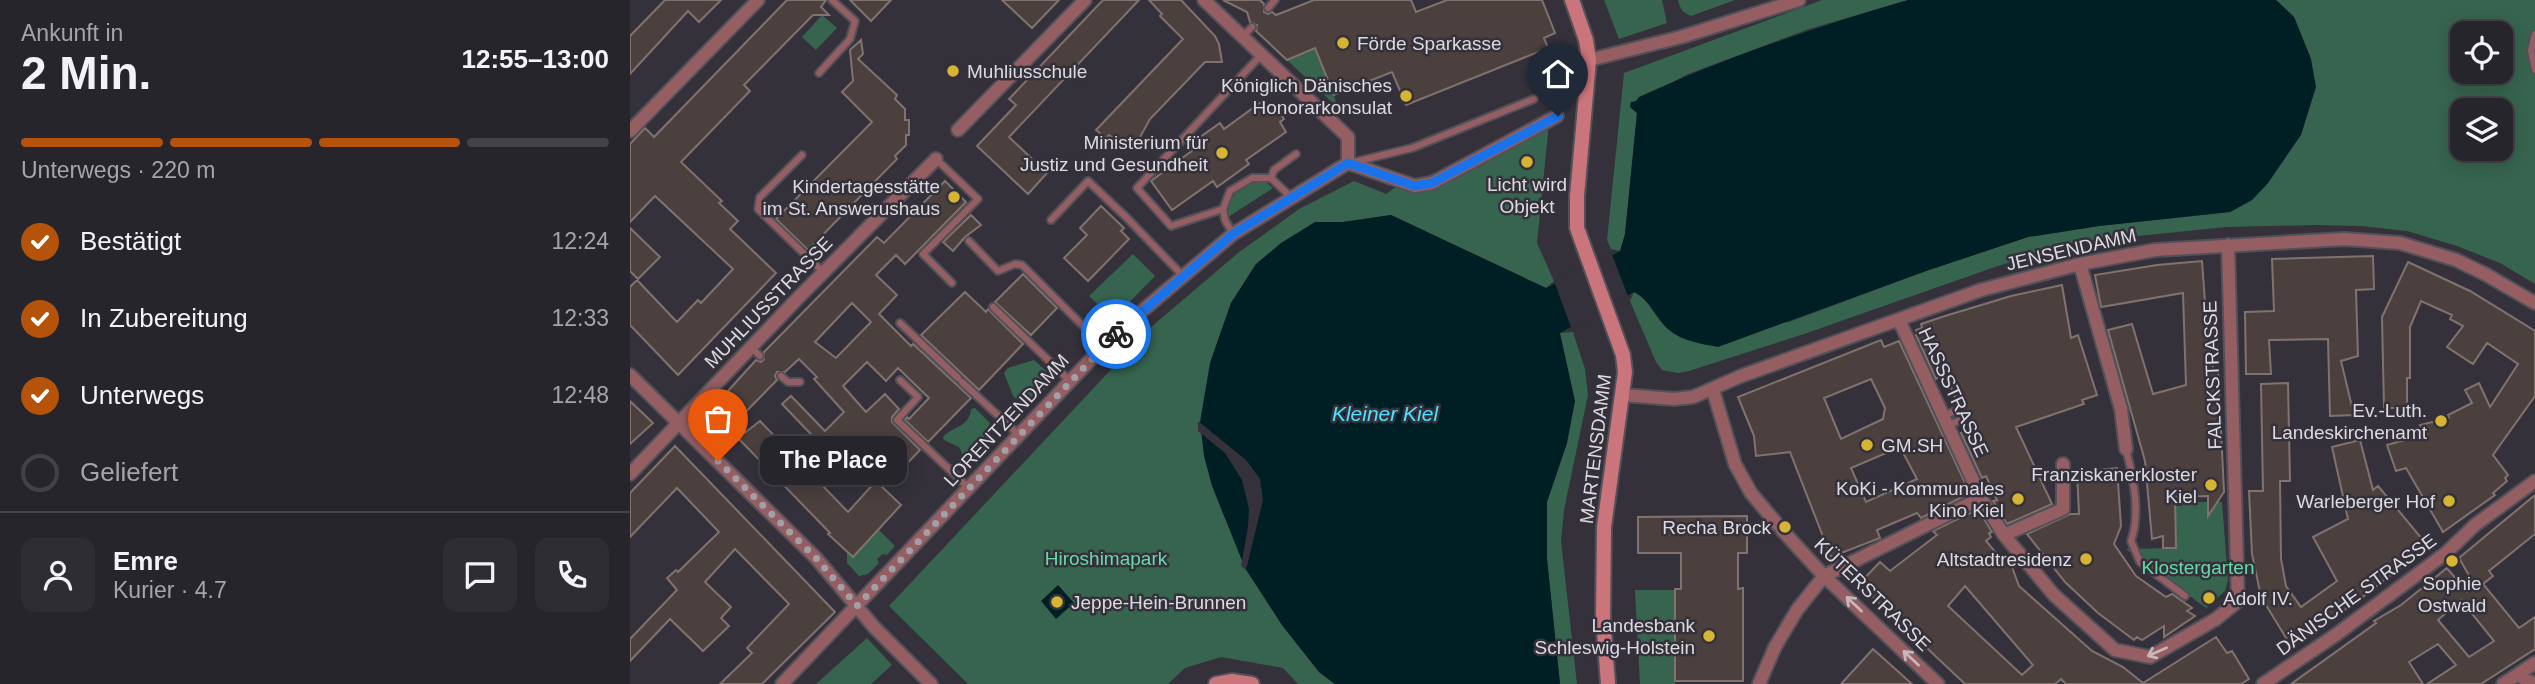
<!DOCTYPE html>
<html lang="de">
<meta charset="utf-8">
<style>
body{margin:0;font-family:Helvetica,sans-serif;background:#2f2d34;color:#f1f3f6;height:100vh;display:flex;flex-direction:column;font-size:26px;white-space:nowrap}
*{box-sizing:border-box;margin:0}
p{font-size:23px;color:#a4a5a9}
.icon{flex:none;width:38px;height:38px;fill:none;stroke:currentColor;stroke-width:2;stroke-linecap:round;stroke-linejoin:round}
.map{position:relative;flex:1;overflow:hidden}
.details{display:flex;flex-direction:column;background:#27252c;width:630px}
.details>*{flex:none}
.fabs{position:absolute;left:1820px;top:21px;display:grid;gap:14px}
.fabs a{display:grid;place-items:center;width:63px;height:63px;border-radius:14px;background:#27252c;box-shadow:0 4px 18px #0003,0 0 0 2px #434248;font-size:35px}
.pin{position:absolute;display:grid;place-items:center;width:60px;height:60px;color:#fff;margin:-72px -30px;border-radius:50% 50% 50% 0;rotate:-45deg;box-shadow:0 0 7px #0007}
.pin .icon{rotate:45deg}
.courier{position:absolute;display:grid;place-items:center;width:70px;height:70px;margin:-35px;border:5px solid #1a73e8;border-radius:50%;background:#fff;color:#222;box-shadow:0 2px 9px #0007}
.bubble{position:absolute;height:49px;border-radius:14px;background:#27252c;box-shadow:0 4px 18px #0003,0 0 0 2px #434248;font-size:23px;font-weight:800;line-height:49px;text-align:center}
.headline em{font-style:normal;font-weight:800}
.headline div{display:flex;flex-direction:column-reverse}
.headline{display:flex;align-items:center;justify-content:space-between;height:119px;padding:0 21px}
h1{font-size:46px;font-weight:800;line-height:52px}
.bar{display:grid;grid-template-columns:repeat(4,1fr);gap:10px 7px;align-content:center;height:84px;padding:0 21px}
.bar i{height:9px;border-radius:5px;background:#434248}
.bar .on{background:#b45309}
.bar p{grid-column:span 4}
.line{display:flex;align-items:center;gap:18px;padding:0 21px;border-top:2px solid #434248}
.line div{flex:1}
.round{display:grid;place-items:center;flex:none;width:74px;height:74px;border-radius:14px;background:#2f2d34}
ol{padding:0 21px;list-style:none}
li{display:flex;align-items:center;gap:21px;height:77px}
li p{margin-inline-start:auto}
li .icon{padding:7px;border-radius:50%;background:#b45309;color:#fff;stroke-width:4}
li:last-child{color:#a4a5a9}
li i{width:38px;height:38px;border:4px solid #434248;border-radius:50%}
main{display:flex;flex:1;min-height:0}
.map>svg:first-child{display:block}
</style>
<main>
<section class="details">
<div class="headline"><div><h1>2 Min.</h1><p>Ankunft in</p></div><em>12:55–13:00</em></div>
<div class="bar"><i class="on"></i><i class="on"></i><i class="on"></i><i></i><p>Unterwegs · 220 m</p></div>
<ol>
<li><svg class="icon" aria-label="check" viewBox="0 0 24 24"><path d="M5 12l5 5 9-10"/></svg>Bestätigt<p>12:24</p></li>
<li><svg class="icon" aria-label="check" viewBox="0 0 24 24"><path d="M5 12l5 5 9-10"/></svg>In Zubereitung<p>12:33</p></li>
<li><svg class="icon" aria-label="check" viewBox="0 0 24 24"><path d="M5 12l5 5 9-10"/></svg>Unterwegs<p>12:48</p></li>
<li><i></i>Geliefert</li>
</ol>
<div class="line" style="height:126px"><a class="round"><svg class="icon" aria-label="person" viewBox="0 0 24 24"><circle cx="12" cy="8" r="4"/><path d="M4 21q1-7 8-7t8 7"/></svg></a><div><b>Emre</b><p>Kurier · 4.7</p></div><a class="round"><svg class="icon" aria-label="chat" viewBox="0 0 24 24"><path d="M4 5h16v11H9l-5 4z"/></svg></a><a class="round"><svg class="icon" aria-label="phone" viewBox="0 0 24 24"><path d="M5 4h4l2 5-3 2q2 4 5 5l2-3 5 2v4C11 20 4 13 5 4z"/></svg></a></div>
</section>
<div class="map">
<svg width="1905" height="684" viewBox="0 0 1905 684">
<rect width="100%" height="100%" fill="#34313b"/>
<path fill="#37644f" fill-rule="evenodd" d="M 974,0 L 1032,0 L 1037,23 L 989,39 Z
M 1048,0 L 1105,0 L 1061,16 C 1053,13 1050,9 1048,0 Z
M 1192,0 L 1278,0 L 1179,29 L 1058,74 L 1007,101 L 1000,107 L 1007,113 L 995,234 L 990,251 L 981,249 L 977,240 L 994,73 Z
M 1646,0 L 1905,0 L 1905,284 L 1870,263 L 1827,246 L 1777,231 L 1731,226 L 1685,225 L 1596,227 L 1440,243 L 1362,268 L 1174,334 L 1059,371 L 1048,373 L 1032,370 L 1026,362 L 1000,301 L 1004,292 L 1015,298 L 1040,330 L 1159,322 L 1296,271 L 1398,237 L 1469,226 L 1600,212 L 1622,200 L 1638,183 L 1681,59 L 1664,17 ZM 1832,33 L 1871,33 L 1871,72 L 1832,72 ZM 1832,110 L 1871,110 L 1871,149 L 1832,149 Z
M 192,15 L 207,28 L 186,50 L 172,37 Z
M 699,43 L 687,53 L 709,109 L 657,60 Z
M 919,123 L 907,243 L 924,281 L 916,288 L 761,215 L 713,222 L 685,222 L 626,264 L 601,303 L 580,363 L 615,568 L 652,625 L 689,672 L 705,684 L 668,684 L 653,668 L 591,657 L 555,668 L 538,684 L 338,684 L 259,606 L 520,328 L 608,253 L 669,209 L 724,181 L 756,194 L 774,181 L 793,193 L 828,178 Z
M 630,181 L 636,182 L 643,188 L 598,217 C 597,197 610,184 630,181 Z
M 503,254 L 525,276 L 483,319 L 459,296 Z
M 943,332 L 955,369 L 958,395 L 934,510 L 931,541 L 947,684 L 930,684 L 917,559 L 917,501 L 937,443 L 929,333 Z
M 404,360 L 416,371 L 414,381 L 417,386 L 397,407 L 383,396 L 374,373 L 378,368 Z
M 345,408 L 360,423 L 357,431 L 362,443 L 352,453 L 345,453 L 339,459 L 334,457 L 329,447 L 314,440 L 313,437 C 324,425 339,428 341,409 Z
M 1551,502 L 1592,502 L 1598,580 L 1595,591 L 1576,608 L 1496,549 L 1546,548 L 1544,506 L 1551,506 Z
M 248,529 L 265,546 L 257,555 L 253,554 L 247,559 L 249,563 L 238,574 L 229,576 L 217,563 L 217,552 L 223,556 Z
M 1005,590 L 1045,590 L 1045,684 L 1010,684 Z
M 237,638 L 262,665 L 241,684 L 186,684 Z"/>
<path fill="#001f25" d="M 1278,0 L 1646,0 L 1664,17 L 1681,59 L 1686,87 L 1671,135 L 1638,183 L 1622,200 L 1600,212 L 1469,226 L 1398,237 L 1296,271 L 1088,347 C 1072,344 1052,341 1039,330 C 1025,318 1021,301 1004,292 L 930,333 L 945,401 L 937,443 L 917,502 L 917,559 L 930,684 L 705,684 L 689,672 L 652,625 L 615,568 L 582,486 L 574,456 L 570,422 L 580,363 L 601,303 L 626,264 L 651,243 L 685,222 L 713,222 L 761,215 L 916,288 L 990,251 L 995,234 L 1007,113 L 1000,107 L 1001,102 L 1006,101 L 1009,97 C 1096,57 1186,27 1278,0 Z
M 428,585 L 444,603 L 426,619 L 411,601 Z"/>
<path fill="#34313b" d="M 981,252 L 999,299 L 942,330 L 924,281 Z
M 568,421 L 616,460 L 630,479 L 633,500 L 616,570 L 611,566 L 618,527 L 619,509 L 612,480 L 595,453 L 568,431 Z"/>
<path fill="#4b403d" stroke="#80736f" stroke-width="2" fill-rule="evenodd" d="M 35,0 L 91,0 L 69,22 L 58,11 L 0,74 L 0,36 Z
M 157,0 L 196,0 L 191,7 L 199,15 L 183,15 L 114,85 L 120,91 L 51,162 L 92,201 L 89,203 L 108,221 L 100,229 L 146,273 L 48,375 L 0,325 L 0,287 L 7,280 L 47,322 L 68,300 L 71,303 L 103,269 L 25,196 L 0,222 L 0,144 L 15,128 L 24,137 Z
M 220,0 L 261,0 L 241,21 Z
M 372,0 L 429,0 L 402,28 Z
M 473,0 L 509,0 L 379,137 L 417,173 L 398,194 L 347,146 L 386,105 L 379,99 Z
M 519,0 L 551,0 L 585,36 L 589,44 L 592,62 L 575,62 L 520,119 L 504,148 L 497,142 L 494,146 L 479,135 L 476,138 L 466,130 L 553,39 L 530,16 L 532,14 Z
M 593,0 L 630,0 L 634,4 L 634,12 L 638,14 L 642,12 L 646,15 L 684,0 L 781,0 L 786,12 L 817,0 L 912,0 L 925,33 L 914,38 L 918,48 L 776,105 L 762,72 L 704,95 L 685,48 L 657,60 L 626,31 L 627,25 L 620,22 L 617,12 Z
M 231,40 L 233,54 L 228,59 L 267,95 L 265,99 L 275,109 L 275,120 L 279,120 L 279,135 L 276,135 L 276,145 L 265,156 L 267,159 L 178,250 L 146,219 L 242,122 L 212,92 L 223,81 L 220,50 Z
M 634,100 L 642,112 L 647,109 L 654,119 L 650,122 L 656,132 L 616,160 L 619,164 L 587,187 L 583,181 L 542,210 L 521,181 L 563,150 L 559,145 L 590,123 L 594,129 Z
M 315,181 L 336,202 L 275,264 L 266,255 L 246,275 L 267,295 L 249,314 L 281,346 L 283,344 L 341,398 L 298,442 L 275,420 L 277,417 L 279,419 L 299,398 L 268,368 L 256,381 L 237,362 L 213,386 L 236,412 L 255,394 L 269,409 L 262,417 L 262,422 L 290,450 L 262,479 L 218,435 L 199,453 L 152,404 L 161,396 L 195,431 L 214,412 L 184,379 L 187,377 L 169,359 L 155,372 L 147,372 L 145,376 L 147,380 L 95,433 L 87,418 L 93,407 L 88,402 L 126,360 L 131,362 L 134,359 L 134,352 L 247,237 L 254,243 ZM 222,303 L 241,322 L 206,358 L 185,342 Z
M 471,206 L 494,228 L 491,231 L 499,239 L 458,281 L 434,258 L 457,235 L 450,228 Z
M 341,215 L 351,225 L 335,237 L 323,251 L 313,242 Z
M 0,228 L 30,257 L 8,279 L 0,271 Z
M 1743,256 L 1744,289 L 1726,290 L 1728,356 L 1711,361 L 1724,415 L 1700,416 L 1698,339 L 1639,340 L 1641,374 L 1616,374 L 1615,312 L 1644,311 L 1642,259 Z
M 1572,261 L 1575,302 L 1581,302 L 1583,369 L 1588,369 L 1594,492 L 1578,516 L 1578,496 L 1545,497 L 1546,548 L 1533,548 L 1533,536 L 1522,539 L 1515,461 L 1478,330 L 1502,324 L 1523,394 L 1556,385 L 1553,293 L 1471,307 L 1465,275 L 1527,265 Z
M 1778,262 L 1840,291 L 1905,331 L 1905,396 L 1863,455 L 1878,475 L 1875,478 L 1877,481 L 1863,493 L 1865,495 L 1813,532 L 1776,468 L 1766,471 L 1757,445 L 1797,434 L 1790,425 L 1819,418 L 1818,415 L 1842,403 L 1835,390 L 1849,383 L 1860,407 L 1888,364 L 1857,343 L 1843,364 L 1817,347 L 1833,326 L 1820,319 L 1822,315 L 1791,301 L 1780,327 L 1780,378 L 1777,378 L 1777,408 L 1754,408 L 1752,317 Z
M 393,274 L 427,308 L 401,335 L 365,302 Z
M 1432,285 L 1441,338 L 1448,335 L 1467,395 L 1452,400 L 1454,404 L 1386,427 L 1422,504 L 1377,524 L 1363,501 L 1367,500 L 1356,476 L 1352,478 L 1331,433 L 1339,429 L 1337,424 L 1339,418 L 1333,413 L 1335,406 L 1328,404 L 1314,373 L 1306,379 L 1286,335 L 1288,334 L 1286,330 L 1292,328 L 1291,324 L 1315,316 L 1381,296 Z
M 335,292 L 356,312 L 358,309 L 393,344 L 349,390 L 291,335 Z
M 1251,340 L 1254,347 L 1269,341 L 1336,485 L 1332,487 L 1336,495 L 1291,518 L 1287,513 L 1247,530 L 1250,538 L 1201,557 L 1160,452 L 1126,456 L 1124,436 L 1108,397 ZM 1241,379 L 1255,408 L 1253,419 L 1211,439 L 1194,398 ZM 1270,447 L 1287,479 L 1236,502 L 1221,468 Z
M 1658,383 L 1660,481 L 1650,481 L 1651,559 L 1656,586 L 1671,607 L 1707,581 L 1683,537 L 1718,519 L 1702,447 L 1730,440 L 1743,490 L 1748,486 L 1798,546 L 1725,603 L 1661,646 L 1631,597 L 1622,554 L 1619,491 L 1633,491 L 1631,384 Z
M 0,401 L 23,423 L 0,444 Z
M 130,421 L 218,512 L 246,481 L 271,505 L 223,557 L 198,534 L 200,533 L 108,438 Z
M 45,446 L 205,612 L 132,684 L 90,684 L 122,653 L 117,648 L 159,604 L 105,549 L 75,582 L 101,607 L 91,618 L 99,626 L 73,651 L 40,619 L 0,661 L 0,639 L 47,590 L 37,578 L 46,570 L 48,572 L 89,532 L 47,488 L 0,537 L 0,493 Z
M 1487,468 L 1491,526 L 1484,544 L 1506,576 L 1536,597 L 1542,594 L 1562,608 L 1557,611 L 1565,616 L 1534,637 L 1534,626 L 1512,640 L 1507,637 L 1504,640 L 1468,613 L 1435,582 L 1397,534 L 1440,514 L 1449,514 L 1447,472 Z
M 1905,495 L 1905,534 L 1859,571 L 1863,576 L 1853,584 L 1889,628 L 1905,617 L 1905,649 L 1851,684 L 1797,684 L 1826,665 L 1808,644 L 1779,662 L 1793,684 L 1661,684 L 1746,623 L 1744,621 L 1771,605 L 1817,568 L 1837,592 L 1845,586 L 1829,558 ZM 1831,600 L 1864,641 L 1839,657 L 1808,620 Z
M 1348,509 L 1362,532 L 1359,533 L 1361,537 L 1356,541 L 1372,560 L 1378,556 L 1389,586 L 1462,651 L 1493,667 L 1513,683 L 1586,637 L 1597,653 L 1602,651 L 1619,679 L 1611,684 L 1436,684 L 1431,679 L 1425,684 L 1335,684 L 1229,584 L 1250,562 L 1260,571 L 1307,535 L 1303,531 ZM 1335,586 L 1403,665 L 1392,675 L 1318,606 Z
M 1117,516 L 1117,553 L 1108,553 L 1108,589 L 1113,588 L 1113,681 L 1045,681 L 1045,589 L 1051,589 L 1051,553 L 1008,553 L 1008,517 Z
M 1243,649 L 1282,684 L 1211,684 Z"/>
<g fill="none" stroke-linecap="round" stroke-linejoin="round">
<g stroke="#525059" stroke-width="10">
<path id="lane" d="M 638,8 L 645,0
M 612,37 L 622,27
M 1905,70 L 1901,51 L 1905,34
M 189,73 L 220,39 L 225,21 L 202,0
M 172,155 L 130,197 L 128,209 L 193,272
M 306,159 L 348,199 L 293,254 L 322,283
M 720,163 L 782,148 L 904,99
M 641,178 L 644,170 L 666,154
M 593,209 L 541,226 L 507,188 L 631,55
M 421,220 L 458,181 L 497,218 L 553,276
M 603,234 L 595,220 L 593,209 L 600,191 L 622,178 L 641,178 L 662,198
M 339,241 L 368,271 L 385,264 L 392,265 L 473,346
M 363,307 L 440,381
M 270,323 L 328,378
M 121,347 L 130,356
M 151,376 L 158,382 L 170,382
M 270,380 L 288,397 L 267,420 L 339,488
M 332,382 L 389,435
M 1313,416 L 1330,409
M 1318,425 L 1334,419
M 1496,449 C 1503,477 1511,513 1501,541 L 1510,562 L 1555,596"/>
</g>
<g stroke="#525059" stroke-width="16">
<path id="street" d="M 574,0 L 718,137 L 718,163
M 959,60 L 1051,37 L 1169,0
M 328,130 L 455,0
M 0,131 L 128,0
M 718,163 L 785,186 L 802,183 L 927,116
M 1450,264 L 1491,409 L 1496,449
M 1269,320 L 1351,498 L 1374,535 L 1424,595 L 1485,650 L 1520,657 L 1586,619 L 1608,601 L 1598,245
M 0,375 L 186,558 L 244,627 L 301,684
M 1083,390 L 1105,464 L 1121,493 L 1148,525
M 993,395 L 1044,399 L 1063,397 L 1111,376 L 1351,290 L 1450,264 L 1525,250 L 1714,239 L 1770,243 L 1826,260 L 1855,274 L 1905,303
M 0,474 L 170,296 L 306,159
M 1152,530 L 1194,576 L 1308,684
M 1374,535 L 1433,509 L 1433,464
M 1887,675 L 1905,684
M 152,684 L 485,334 L 603,234 L 718,163
M 1129,684 L 1145,647 L 1167,610 L 1194,576 L 1351,498
M 1633,684 L 1707,634 L 1816,553 L 1845,525 L 1905,481
M 1873,684 L 1905,663"/>
</g>
<g stroke="#525059" stroke-width="18">
<path id="secondary" d="M 942,0 L 956,40 L 959,60 L 947,196 L 947,228 L 993,355 L 995,372 L 974,527 L 973,617 L 978,684
M 586,684 L 602,681 L 622,684"/>
</g>
<use href="#lane" stroke="#945e62" stroke-width="6"/>
<use href="#street" stroke="#945e62" stroke-width="12"/>
<use href="#secondary" stroke="#ca757b" stroke-width="14"/>
</g>
<defs><path id="oneway-shaft" d="M-6 0H5M1.5-3L5.5 0L1.5 3" fill="none" stroke-width="1.6" stroke-linecap="round" stroke-linejoin="round" transform="scale(1.75)"/></defs>
<g stroke="#c7b6bb">
<use href="#oneway-shaft" transform="translate(1224 604) rotate(-137)"/>
<use href="#oneway-shaft" transform="translate(1527 652) rotate(156)"/>
<use href="#oneway-shaft" transform="translate(1281 658) rotate(-137)"/>
</g>
<g fill="none" stroke-linecap="round" stroke-linejoin="round">
<path stroke="#a2a0a7" stroke-width="7" stroke-dasharray="0 12.6" d="M 88,461 L 186,558 L 227,606 L 486,334"/>
<path stroke="#1a73e8" stroke-width="9" d="M 486,334 L 603,234 L 718,163 L 785,186 L 802,183 L 928,116"/>
</g>
<g fill="#d6b534" stroke="#34313b" stroke-width="2.5">
<circle cx="713" cy="43" r="7"/>
<circle cx="323" cy="71" r="7"/>
<circle cx="776" cy="96" r="7"/>
<circle cx="592" cy="153" r="7"/>
<circle cx="897" cy="162" r="7"/>
<circle cx="324" cy="197" r="7"/>
<circle cx="1811" cy="421" r="7"/>
<circle cx="1237" cy="445" r="7"/>
<circle cx="1581" cy="485" r="7"/>
<circle cx="1388" cy="499" r="7"/>
<circle cx="1819" cy="501" r="7"/>
<circle cx="1155" cy="527" r="7"/>
<circle cx="1456" cy="559" r="7"/>
<circle cx="1822" cy="561" r="7"/>
<circle cx="1579" cy="598" r="7"/>
<circle cx="427" cy="602" r="7"/>
<circle cx="1079" cy="636" r="7"/>
</g>
<g text-anchor="middle" stroke-width="5" stroke-linejoin="round" paint-order="stroke">
<g font-size="19" fill="#dddbe1" stroke="#34313b" text-anchor="end">
<text x="727" y="50" text-anchor="start">Förde Sparkasse</text>
<text x="337" y="78" text-anchor="start">Muhliusschule</text>
<text x="762" y="92">Königlich Dänisches<tspan x="762" dy="22">Honorarkonsulat</tspan></text>
<text x="578" y="149">Ministerium für<tspan x="578" dy="22">Justiz und Gesundheit</tspan></text>
<text x="897" y="191" text-anchor="middle">Licht wird<tspan x="897" dy="22">Objekt</tspan></text>
<text x="310" y="193">Kindertagesstätte<tspan x="310" dy="22">im St. Answerushaus</tspan></text>
<text x="1797" y="417">Ev.-Luth.<tspan x="1797" dy="22">Landeskirchenamt</tspan></text>
<text x="1251" y="452" text-anchor="start">GM.SH</text>
<text x="1567" y="481">Franziskanerkloster<tspan x="1567" dy="22">Kiel</tspan></text>
<text x="1374" y="495">KoKi - Kommunales<tspan x="1374" dy="22">Kino Kiel</tspan></text>
<text x="1805" y="508">Warleberger Hof</text>
<text x="1141" y="534">Recha Brock</text>
<text x="1442" y="566">Altstadtresidenz</text>
<text x="1822" y="590" text-anchor="middle">Sophie<tspan x="1822" dy="22">Ostwald</tspan></text>
<text x="1593" y="605" text-anchor="start">Adolf IV.</text>
<text x="441" y="609" text-anchor="start">Jeppe-Hein-Brunnen</text>
<text x="1065" y="632">Landesbank<tspan x="1065" dy="22">Schleswig-Holstein</tspan></text>
</g>
<g font-size="19" fill="#dddbe1" stroke="#34313b">
<text transform="translate(1441 249) rotate(-13)" y="7">JENSENDAMM</text>
<text transform="translate(138 302) rotate(-46)" y="7">MUHLIUSSTRASSE</text>
<text transform="translate(1582 375) rotate(-92)" y="7">FALCKSTRASSE</text>
<text transform="translate(1324 392) rotate(65)" y="7">HASSSTRASSE</text>
<text transform="translate(376 420) rotate(-47)" y="7">LORENTZENDAMM</text>
<text transform="translate(965 449) rotate(-83)" y="7">MARTENSDAMM</text>
<text transform="translate(1243 594) rotate(44)" y="7">KÜTERSTRASSE</text>
<text transform="translate(1726 594) rotate(-36)" y="7">DÄNISCHE STRASSE</text>
</g>
<g font-size="19" fill="#67daa9" stroke="#34313b">
<text x="476" y="565">Hiroshimapark</text>
<text x="1568" y="574">Klostergarten</text>
</g>
<g font-size="21" font-style="italic" fill="#50e1ff" stroke="#34313b">
<text x="755" y="421">Kleiner Kiel</text>
</g>
</g>
</svg>
<div class="fabs">
<a><svg class="icon" aria-label="locate" viewBox="0 0 24 24"><circle cx="12" cy="12" r="6"/><path d="M12 2v4M12 18v4M2 12h4M18 12h4"/></svg></a>
<a><svg class="icon" aria-label="layers" viewBox="0 0 24 24"><path d="M12 4l9 5-9 5-9-5zM3 14l9 5 9-5"/></svg></a>
</div>
<div class="pin" style="left:88px;top:461px;background:#ea580c"><svg class="icon" aria-label="bag" viewBox="0 0 24 24"><path d="M5 8h14l-1 12H6zM9 8a3 3 0 0 1 6 0"/></svg></div>
<div class="pin" style="left:928px;top:116px;background:#1f2937"><svg class="icon" aria-label="home" viewBox="0 0 24 24"><path d="M3 11l9-7 9 7M6 9v11h12V9"/></svg></div>
<div class="courier" style="left:486px;top:334px"><svg class="icon" aria-label="bike" viewBox="0 0 24 24"><circle cx="6" cy="16" r="4"/><circle cx="18" cy="16" r="4"/><path d="M6 16l4-8h5l3 8M10 8l3 8H6M13 5h3"/></svg></div>
<div class="bubble" style="left:130px;top:436px;width:147px">The Place</div>
</div>
</main>
